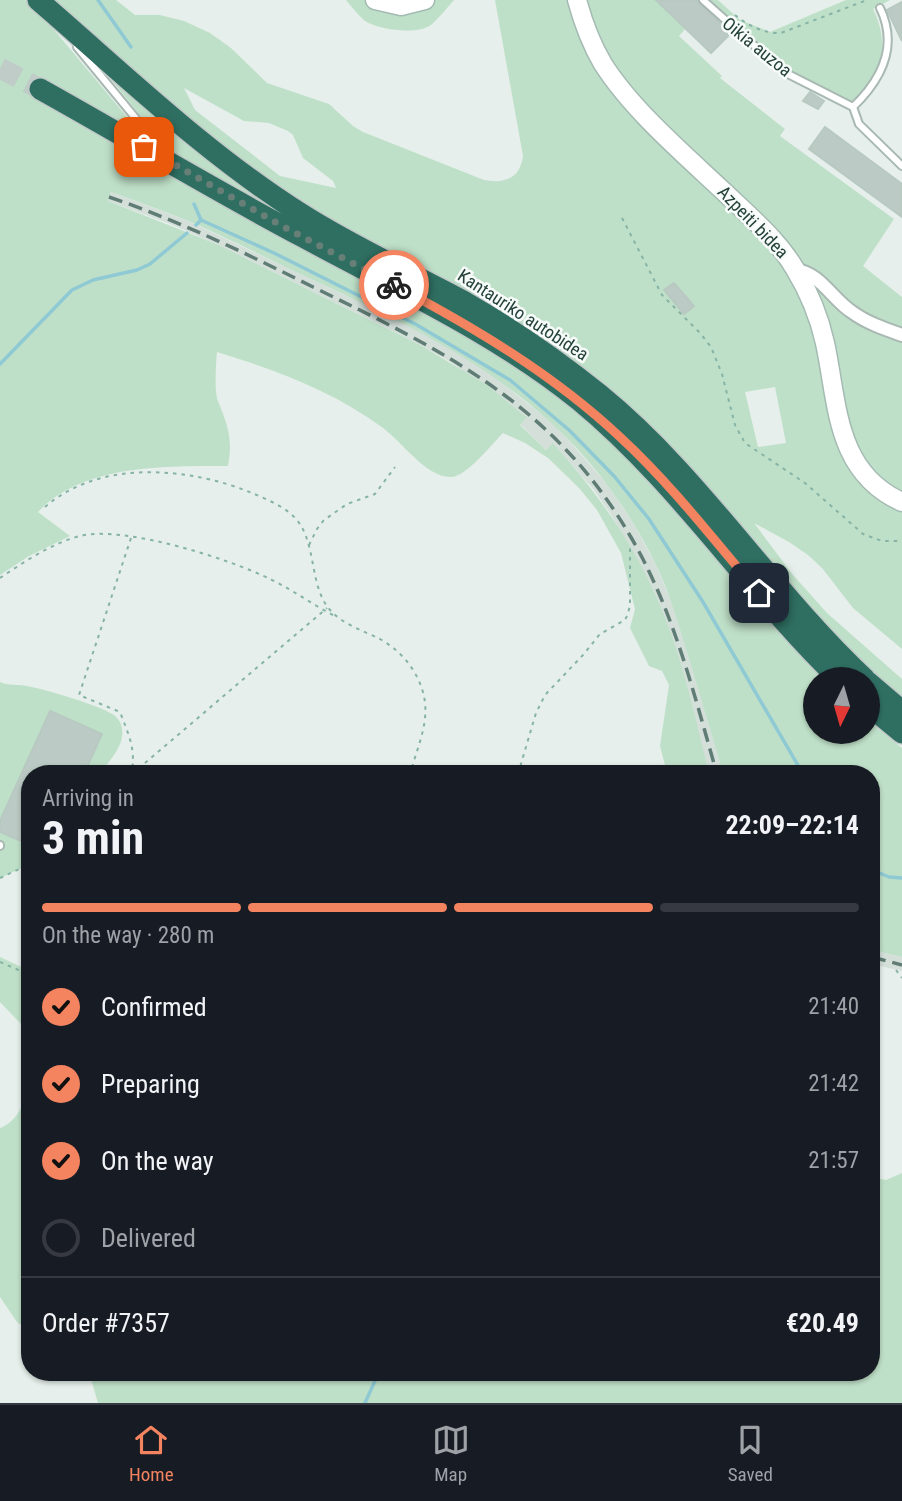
<!DOCTYPE html>
<meta charset="utf-8">
<style>
body{margin:0;font-family:"Roboto Condensed",sans-serif;background:#242831;color:#f1f3f6;height:100vh;display:flex;flex-direction:column;font-size:26px;white-space:nowrap}
*{box-sizing:border-box;margin:0}
p{font-size:23px;color:#9ea1a6}
.icon{flex:none;width:38px;height:38px;fill:none;stroke:currentColor;stroke-width:2;stroke-linecap:round;stroke-linejoin:round}
.map{position:relative;flex:1;overflow:hidden}
.sheet{position:absolute;left:21px;top:765px;width:859px;height:616px;display:flex;flex-direction:column;background:#171b24;border-radius:28px;box-shadow:0 2px 5px #0004}
.sheet>*{flex:none}
.needle{width:46px;rotate:185deg}
.buttons{position:absolute;left:803px;top:667px;display:grid;gap:14px}
.buttons a{display:grid;place-items:center;width:77px;height:77px;border-radius:50%;background:#171b24;box-shadow:0 2px 5px #0004;font-size:35px}
.pin{position:absolute;display:grid;place-items:center;width:60px;height:60px;color:#fff;margin:-30px;border-radius:14px;box-shadow:0 4px 10px #0006}
.courier{position:absolute;display:grid;place-items:center;width:70px;height:70px;margin:-35px;border:5px solid #f4845f;border-radius:50%;background:#fff;color:#222;box-shadow:0 2px 9px #0007}
.headline em{font-style:normal;font-weight:700}
.headline div{display:flex;flex-direction:column-reverse}
.headline{display:flex;align-items:center;justify-content:space-between;height:119px;padding:0 21px}
h1{font-size:46px;font-weight:700;line-height:52px}
.bar{display:grid;grid-template-columns:repeat(4,1fr);gap:10px 7px;align-content:center;height:84px;padding:0 21px}
.bar i{height:9px;border-radius:5px;background:#363941}
.bar .on{background:#f4845f}
.bar p{grid-column:span 4}
.line{display:flex;align-items:center;gap:18px;padding:0 21px;border-top:2px solid #363941}
.line div{flex:1}
ol{padding:0 21px;list-style:none}
li{display:flex;align-items:center;gap:21px;height:77px}
li p{margin-inline-start:auto}
li .icon{padding:7px;border-radius:50%;background:#f4845f;color:#111;stroke-width:4}
li:last-child{color:#9ea1a6}
li i{width:38px;height:38px;border:4px solid #363941;border-radius:50%}
.tab-bar{display:flex;justify-content:space-around;align-items:center;height:98px;border-top:2px solid #363941;background:#171b24;font-size:19px;color:#9ea1a6}
.tab-bar a{display:grid;justify-items:center;gap:4px}
.tab-bar .on{color:#f4845f}
.map>svg:first-child{display:block}
</style>
<div class="map">
<svg width="902" height="1403" viewBox="0 0 902 1403">
<rect width="100%" height="100%" fill="#e6efeb"/>
<path fill="#d4dfda" d="M 111,192 L 188,221 L 412,327 L 481,366 L 557,427 L 607,484 L 632,521 L 656,565 L 675,611 L 723,773 L 709,773 L 670,632 L 654,592 L 642,569 L 610,513 L 594,490 L 554,444 L 546,450 L 520,424 L 526,417 L 449,361 L 422,346 L 219,245 L 168,223 L 108,201 Z
M 872,950 L 902,957 L 902,971 L 872,964 Z"/>
<path fill="#bfe0c8" fill-rule="evenodd" d="M 0,0 L 25,0 L 39,12 L 143,136 L 41,100 C 133,153 223,208 317,257 C 401,302 488,341 563,401 C 663,481 733,589 823,679 L 816,679 L 816,732 L 868,732 L 868,721 L 902,748 L 902,957 L 872,950 L 872,774 L 723,773 C 712,736 701,699 690,662 C 680,629 671,597 657,567 C 582,412 464,350 315,281 C 272,261 230,239 186,220 C 161,210 136,201 111,192 L 108,201 L 219,245 L 422,346 L 487,385 L 522,414 L 527,417 L 520,425 L 546,450 L 553,443 C 594,489 630,538 655,594 C 681,650 694,713 709,773 L 667,773 L 660,746 L 669,685 L 662,671 L 649,666 L 630,628 L 635,609 L 621,553 L 597,510 L 579,488 L 548,458 L 525,443 L 503,433 C 492,444 466,477 451,477 C 427,478 401,441 383,428 C 333,391 276,370 217,352 C 216,362 214,392 218,401 C 228,426 233,439 228,466 C 166,466 83,464 38,512 L 70,536 L 29,556 L 0,575 Z
M 53,0 L 116,0 L 135,15 L 160,15 L 184,21 L 210,33 L 231,48 L 267,83 L 329,104 L 353,126 L 363,132 L 484,180 C 506,184 520,178 523,156 L 495,0 L 656,0 L 686,28 L 679,36 L 722,76 L 720,78 L 785,129 L 780,136 L 894,219 L 863,266 L 902,297 L 902,649 L 853,608 L 822,568 L 808,555 L 789,542 L 754,523 L 793,575 L 827,613 L 902,679 L 902,696 C 870,669 838,640 810,608 C 739,529 678,442 595,376 C 503,302 393,260 295,196 C 207,140 133,67 53,0 ZM 184,88 L 244,121 L 269,123 L 288,131 L 293,135 L 303,158 L 333,181 L 336,188 L 280,176 L 195,110 ZM 775,387 L 786,443 L 758,447 L 745,392 Z
M 346,0 L 454,0 C 447,8 439,18 431,25 C 417,35 379,30 365,21 C 358,15 352,7 346,0 Z
M 707,0 L 718,0 L 740,20 L 770,32 L 846,0 L 890,0 L 873,9 C 893,50 877,74 853,107 L 788,75 Z
M 101,67 L 297,221 L 295,225 L 179,157 L 147,124 Z
M 0,682 C 8,686 18,684 27,686 C 44,689 103,706 115,716 C 121,721 123,728 122,736 C 121,749 108,763 100,773 L 30,774 L 30,864 L 0,878 Z
M 0,957 L 30,971 L 30,1043 L 23,1026 L 0,1002 Z
M 30,1084 L 30,1331 L 17,1322 L 0,1297 L 0,1128 C 18,1122 25,1101 30,1084 Z
M 902,1173 L 902,1403 L 98,1403 L 89,1372 L 872,1372 L 872,1177 L 886,1180 Z"/>
<g fill="none" stroke-linecap="round" stroke-linejoin="round">
<path stroke="#8ec9d4" stroke-width="3.5" d="M 98,0 L 131,47
M 194,204 L 201,220
M 196,225 L 201,220 L 274,253 L 417,325 L 510,380 L 569,430 L 614,476 L 649,519 L 703,602 L 803,774
M 0,364 L 72,290 L 93,280 L 137,270 L 150,264 L 187,233
M 872,870 L 889,877 L 902,878
M 365,1403 L 379,1372"/>
</g>
<path fill="#bbcac4" stroke="#b8c9c2" stroke-width="2" d="M 656,0 L 696,0 L 731,33 L 711,53 Z
M 902,2 L 902,41 L 887,10 Z
M 810,92 L 824,101 L 818,109 L 803,101 Z
M 825,127 L 902,184 L 902,217 L 809,149 Z
M 674,283 L 694,306 L 684,314 L 664,290 Z
M 50,711 L 102,734 L 84,774 L 30,774 L 30,828 L 23,842 L 0,832 L 0,821 Z"/>
<g fill="none" stroke-linecap="round" stroke-linejoin="round">
<path stroke="#bfccc8" stroke-width="21" stroke-dasharray="21 10" stroke-linecap="butt" d="M 0,68 L 40,89"/>
<g stroke="#a8b8b2" stroke-width="10">
<path id="service" d="M 703,0 L 784,72 L 853,107
M 77,47 L 161,149
M 853,107 C 881,80 899,47 880,8
M 853,107 L 859,124 L 902,166
M 0,846 L 0,845"/>
</g>
<g stroke="#a8b8b2" stroke-width="16">
<path id="minor" d="M 796,270 C 820,273 833,300 852,312 C 867,323 885,329 902,335"/>
</g>
<g stroke="#a4bbb3" stroke-width="21">
<path id="secondary" d="M 375,0 L 401,6 L 425,0
M 577,0 C 583,22 591,44 603,64 C 634,113 692,161 735,202 C 757,223 780,243 795,269 C 809,292 819,316 825,343 C 838,403 835,472 902,502"/>
</g>
<g stroke="#c2cac8" stroke-width="24">
<path id="motorway" d="M 38,0 C 124,74 206,154 303,215 C 355,248 411,273 465,302 C 512,329 557,360 599,394 C 700,476 770,590 865,679
M 40,89 C 128,138 214,190 303,237 C 397,288 496,333 580,401 C 678,482 748,591 839,679
M 868,682 L 902,711
M 868,705 L 902,733"/>
</g>
<path stroke="#86b3a5" stroke-width="2" stroke-dasharray="3.5 5" stroke-linecap="butt" d="M 735,15 C 747,25 765,34 781,33 L 867,0
M 622,218 L 662,295 L 701,334 L 711,347 L 722,374 L 735,425 L 745,443 L 805,483 L 863,534 L 882,541 L 902,541
M 45,507 C 100,459 189,467 252,493 C 268,500 286,507 297,520 C 317,545 309,586 330,610 C 342,624 364,631 380,639 C 396,648 409,661 417,677 C 435,712 420,738 410,774
M 131,538 L 79,695 L 120,712 C 128,733 137,751 131,774
M 309,545 L 317,529 L 324,520 L 347,504 L 375,494 L 395,467
M 0,578 C 24,562 52,543 80,536 C 123,525 230,559 270,579 C 293,590 313,605 335,616
M 136,771 L 146,774
M 132,774 L 327,608
M 518,774 L 536,713 L 545,695 L 583,655 L 600,634 L 625,620 L 627,616 L 630,606 L 630,548
M 0,878 L 30,864
M 0,962 L 30,975
M 896,970 L 902,978"/>
<use href="#service" stroke="#fff" stroke-width="6"/>
<use href="#minor" stroke="#fff" stroke-width="12"/>
<use href="#secondary" stroke="#fff" stroke-width="18"/>
<use href="#motorway" stroke="#2f6f62" stroke-width="21"/>
<path stroke="#5f7d75" stroke-width="3.5" stroke-dasharray="14 7" stroke-linecap="butt" d="M 109,197 C 180,221 247,254 313,287 C 446,352 555,405 632,539 C 674,612 694,694 717,774
M 872,957 L 902,965"/>
</g>
<g fill="none" stroke-linecap="round" stroke-linejoin="round">
<path stroke="#687f78" stroke-width="7" stroke-dasharray="0 12.6" d="M 144,147 L 282,226 L 394,285"/>
<path stroke="#f4845f" stroke-width="9" d="M 394,285 C 475,328 553,374 620,437 C 671,484 714,540 759,593"/>
</g>
<g text-anchor="middle" stroke-width="5" stroke-linejoin="round" paint-order="stroke">
<g font-size="18" fill="#24423a" stroke="#f7fbf9">
<text transform="translate(757 47) rotate(39)" y="6">Oikia auzoa</text>
<text transform="translate(753 222) rotate(46)" y="6">Azpeiti bidea</text>
<text transform="translate(523 315) rotate(33)" y="6">Kantauriko autobidea</text>
</g>
</g>
</svg>
<div class="buttons">
<a><svg class="needle" viewBox="-14 -14 28 28"><path d="M0-13l5 13h-10z" fill="#e53935"/><path d="M0 13l5-13h-10z" fill="#9ea1a6"/></svg></a>
</div>
<div class="pin" style="left:144px;top:147px;background:#ea580c"><svg class="icon" aria-label="bag" viewBox="0 0 24 24"><path d="M5 8h14l-1 12H6zM9 8a3 3 0 0 1 6 0"/></svg></div>
<div class="pin" style="left:759px;top:593px;background:#1f2937"><svg class="icon" aria-label="home" viewBox="0 0 24 24"><path d="M3 11l9-7 9 7M6 9v11h12V9"/></svg></div>
<div class="courier" style="left:394px;top:285px"><svg class="icon" aria-label="bike" viewBox="0 0 24 24"><circle cx="6" cy="16" r="4"/><circle cx="18" cy="16" r="4"/><path d="M6 16l4-8h5l3 8M10 8l3 8H6M13 5h3"/></svg></div>
<section class="sheet">
<div class="headline"><div><h1>3 min</h1><p>Arriving in</p></div><em>22:09–22:14</em></div>
<div class="bar"><i class="on"></i><i class="on"></i><i class="on"></i><i></i><p>On the way · 280 m</p></div>
<ol>
<li><svg class="icon" aria-label="check" viewBox="0 0 24 24"><path d="M5 12l5 5 9-10"/></svg>Confirmed<p>21:40</p></li>
<li><svg class="icon" aria-label="check" viewBox="0 0 24 24"><path d="M5 12l5 5 9-10"/></svg>Preparing<p>21:42</p></li>
<li><svg class="icon" aria-label="check" viewBox="0 0 24 24"><path d="M5 12l5 5 9-10"/></svg>On the way<p>21:57</p></li>
<li><i></i>Delivered</li>
</ol>
<div class="line" style="height:91px"><div>Order #7357</div><b>€20.49</b></div>
</section>
</div>
<nav class="tab-bar">
<a class="on"><svg class="icon" aria-label="home" viewBox="0 0 24 24"><path d="M3 11l9-7 9 7M6 9v11h12V9"/></svg>Home</a>
<a><svg class="icon" aria-label="map" viewBox="0 0 24 24"><path d="M3 6l6-2 6 2 6-2v14l-6 2-6-2-6 2zM9 4v14M15 6v14"/></svg>Map</a>
<a><svg class="icon" aria-label="saved" viewBox="0 0 24 24"><path d="M7 4h10v16l-5-4-5 4z"/></svg>Saved</a>
</nav>
